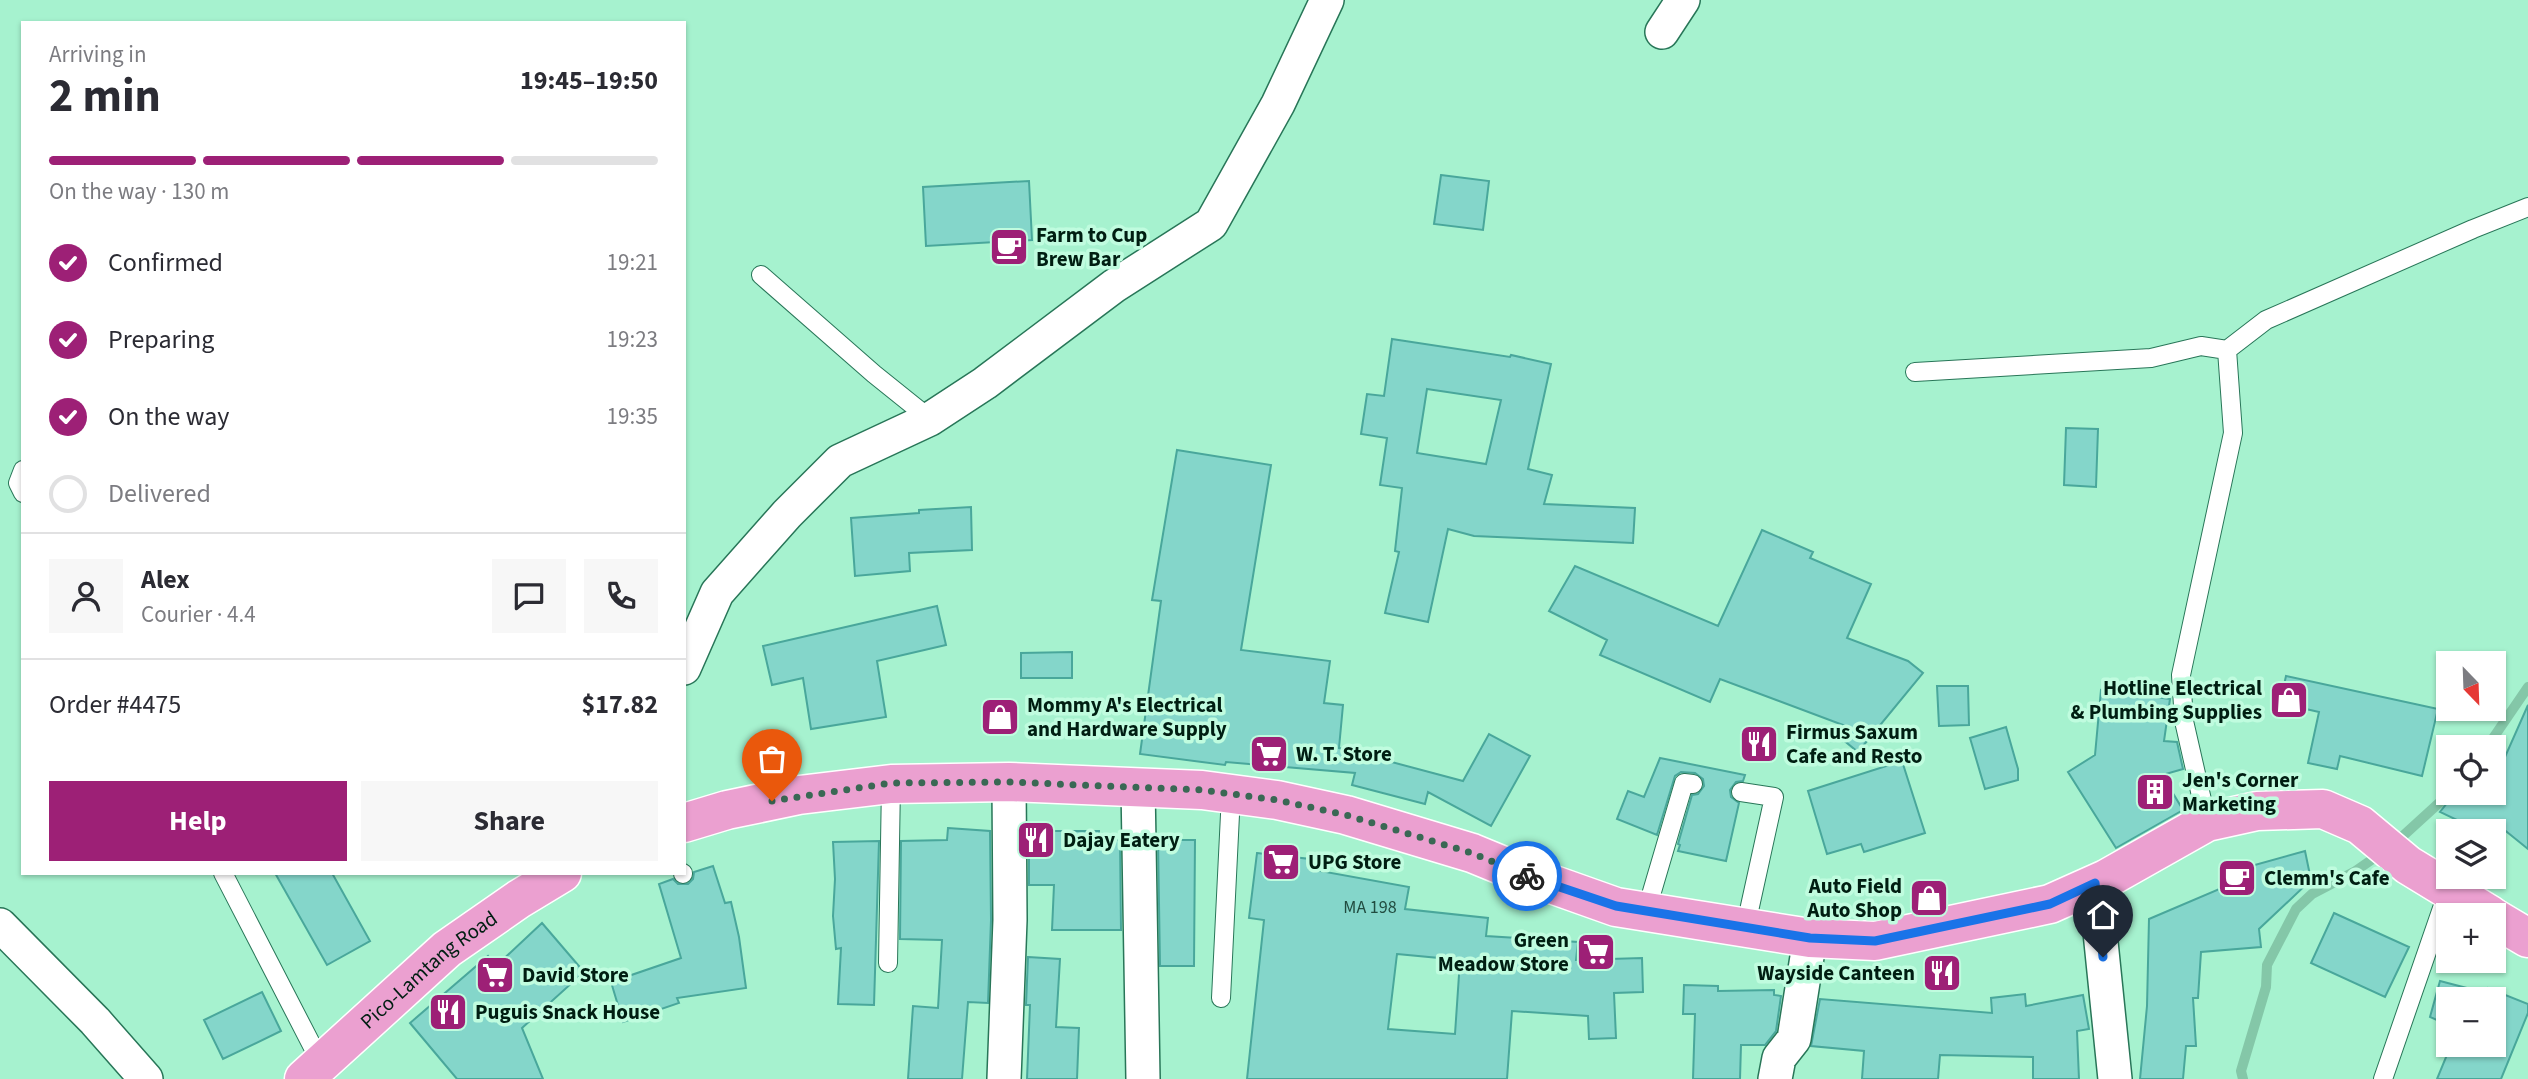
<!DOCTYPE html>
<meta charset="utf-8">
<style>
body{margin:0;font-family:"Source Sans 3",sans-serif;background:#f7f7f7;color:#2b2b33;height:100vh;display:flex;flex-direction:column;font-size:26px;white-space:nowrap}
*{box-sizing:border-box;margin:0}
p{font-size:23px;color:#7c7c81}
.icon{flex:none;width:38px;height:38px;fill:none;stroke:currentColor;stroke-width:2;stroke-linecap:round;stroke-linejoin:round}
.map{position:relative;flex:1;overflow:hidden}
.details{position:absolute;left:21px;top:21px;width:665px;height:854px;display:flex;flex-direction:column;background:#fff;border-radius:0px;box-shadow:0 2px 5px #0004}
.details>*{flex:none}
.needle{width:46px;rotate:157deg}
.tools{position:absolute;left:2436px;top:651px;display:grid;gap:14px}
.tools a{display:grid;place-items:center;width:70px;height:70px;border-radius:0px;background:#fff;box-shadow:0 2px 5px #0004;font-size:35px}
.pin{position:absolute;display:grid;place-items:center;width:60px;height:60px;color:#fff;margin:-72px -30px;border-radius:50% 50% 50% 0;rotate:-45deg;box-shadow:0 0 7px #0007}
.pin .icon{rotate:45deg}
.courier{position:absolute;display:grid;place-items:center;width:70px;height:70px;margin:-35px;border:5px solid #1a73e8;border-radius:50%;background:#fff;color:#222;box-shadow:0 2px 9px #0007}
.head em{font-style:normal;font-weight:700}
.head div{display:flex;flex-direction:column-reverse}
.head{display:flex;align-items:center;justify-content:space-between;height:119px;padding:0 28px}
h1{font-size:46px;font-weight:700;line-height:52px}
.bar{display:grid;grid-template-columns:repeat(4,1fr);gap:10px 7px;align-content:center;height:84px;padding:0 28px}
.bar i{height:9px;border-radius:5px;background:#e1e1e2}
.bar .selected{background:#9d2076}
.bar p{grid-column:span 4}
.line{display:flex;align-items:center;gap:18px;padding:0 28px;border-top:2px solid #e1e1e2}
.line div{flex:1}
.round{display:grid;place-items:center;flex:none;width:74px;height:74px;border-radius:0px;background:#f7f7f7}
ol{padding:0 28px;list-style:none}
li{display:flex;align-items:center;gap:21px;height:77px}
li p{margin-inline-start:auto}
li .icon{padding:7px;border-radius:50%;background:#9d2076;color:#fff;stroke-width:4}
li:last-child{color:#7c7c81}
li i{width:38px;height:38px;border:4px solid #e1e1e2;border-radius:50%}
.primary-button{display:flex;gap:14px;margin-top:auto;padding:14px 28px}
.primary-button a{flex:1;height:80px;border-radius:0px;background:#9d2076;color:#fff;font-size:28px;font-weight:700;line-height:80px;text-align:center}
.primary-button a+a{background:#f7f7f7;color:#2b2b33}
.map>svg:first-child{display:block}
</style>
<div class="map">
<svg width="2528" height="1079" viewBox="0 0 2528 1079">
<rect width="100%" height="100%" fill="#a6f2cf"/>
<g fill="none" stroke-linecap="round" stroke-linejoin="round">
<path stroke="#84c7a8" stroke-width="10" d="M 2487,747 L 2528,687
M 2243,1079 L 2241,1071 L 2266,987 L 2267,965 L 2296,909 L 2312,894 L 2354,872 L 2393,845 L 2450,793"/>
</g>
<path fill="#84d6ca" stroke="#49a79b" stroke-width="2" fill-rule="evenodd" d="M 1441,175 L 1489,181 L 1483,230 L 1434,224 Z
M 1029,181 L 1032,240 L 926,246 L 923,187 Z
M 1392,339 L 1510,357 L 1511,355 L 1551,364 L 1528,469 L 1552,475 L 1544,504 L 1635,508 L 1633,543 L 1474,536 L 1448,529 L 1428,622 L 1385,613 L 1399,552 L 1395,551 L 1402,488 L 1380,485 L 1387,438 L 1361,434 L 1367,394 L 1384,396 ZM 1427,389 L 1501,400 L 1486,464 L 1417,453 Z
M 2066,428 L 2098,429 L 2096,487 L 2064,485 Z
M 1177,450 L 1271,465 L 1241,650 L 1330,661 L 1324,703 L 1343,705 L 1339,748 L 1463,781 L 1489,734 L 1530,756 L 1491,826 L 1428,792 L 1425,804 L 1352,785 L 1355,773 L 1226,762 L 1225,765 L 1140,754 L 1161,601 L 1152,600 Z
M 971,507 L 972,550 L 909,553 L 910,571 L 855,576 L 851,518 L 919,513 L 919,510 Z
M 1762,530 L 1813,552 L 1810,558 L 1871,584 L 1847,638 L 1908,661 L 1923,673 L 1858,752 L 1836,734 L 1843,725 L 1720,679 L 1710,702 L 1600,655 L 1607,640 L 1549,611 L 1575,566 L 1718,626 Z
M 937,606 L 946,645 L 877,661 L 886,717 L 811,729 L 803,678 L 772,685 L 763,646 Z
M 1072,652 L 1072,678 L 1021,678 L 1021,653 Z
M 2286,676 L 2438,709 L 2422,776 L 2340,756 L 2337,769 L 2308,763 L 2319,712 L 2280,703 Z
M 1937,686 L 1968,686 L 1969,725 L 1939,726 Z
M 2101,690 L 2170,699 L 2164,741 L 2177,742 L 2183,769 L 2162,775 L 2183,810 L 2116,848 L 2068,772 L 2095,755 Z
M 2528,705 L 2528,849 L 2502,828 L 2500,831 L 2480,831 L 2440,812 L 2455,793 L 2494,793 L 2494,764 L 2501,766 Z
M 2006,727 L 2018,769 L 2018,780 L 1985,789 L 1970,738 Z
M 1660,758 L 1745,775 L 1743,781 L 1736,782 L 1730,790 L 1731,797 L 1739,803 L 1726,861 L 1678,851 L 1680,845 L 1678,844 L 1692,795 L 1698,794 L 1704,786 L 1703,779 L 1695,773 L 1681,772 L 1675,776 L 1657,835 L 1617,819 L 1628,791 L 1644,797 Z
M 1902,761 L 1925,833 L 1864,852 L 1861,844 L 1827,854 L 1808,791 Z
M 948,828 L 990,831 L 991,920 L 988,1003 L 968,1002 L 962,1079 L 908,1079 L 913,1006 L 938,1008 L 942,940 L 900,939 L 901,841 L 947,840 Z
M 1029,831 L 1099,831 L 1099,840 L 1120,840 L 1121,930 L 1052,930 L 1054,885 L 1029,885 Z
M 1158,840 L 1195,840 L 1194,966 L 1160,966 Z
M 879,841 L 874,1005 L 838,1004 L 841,948 L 836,949 L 833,916 L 835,879 L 833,842 Z
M 2305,851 L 2311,880 L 2259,929 L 2261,947 L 2201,952 L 2198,998 L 2193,998 L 2196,1046 L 2186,1046 L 2183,1079 L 2140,1079 L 2147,1006 L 2149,919 L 2229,885 L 2226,873 Z
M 1257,853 L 1310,859 L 1309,869 L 1409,887 L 1405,909 L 1488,918 L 1486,936 L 1578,942 L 1576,960 L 1642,958 L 1643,992 L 1614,993 L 1616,1038 L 1589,1039 L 1588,1016 L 1512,1011 L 1507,1079 L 1247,1079 L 1264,920 L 1249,918 ZM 1397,954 L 1460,960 L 1455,1034 L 1388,1029 Z
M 713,866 L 725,903 L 731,902 L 739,937 L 746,988 L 677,998 L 679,1003 L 623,1022 L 611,982 L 681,958 L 659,884 L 673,879 L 678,884 L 688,884 L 693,879 L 694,872 Z
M 275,873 L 332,873 L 370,941 L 327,965 Z
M 2334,913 L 2409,947 L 2385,997 L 2311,963 Z
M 542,923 L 584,972 L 522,1028 L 543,1079 L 457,1079 L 410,1023 L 488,956 L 496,966 Z
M 1028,957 L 1060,959 L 1056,1027 L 1079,1028 L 1077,1079 L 1027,1079 L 1030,1005 L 1026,1005 Z
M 2440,981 L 2486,993 L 2488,988 L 2528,1004 L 2528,1013 L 2501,1079 L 2437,1079 L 2451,1045 L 2494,1045 L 2494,999 L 2448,999 L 2448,1025 L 2430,1017 Z
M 1684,985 L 1718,986 L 1718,991 L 1774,990 L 1774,995 L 1781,996 L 1776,1031 L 1765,1045 L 1741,1045 L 1740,1079 L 1693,1079 L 1695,1014 L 1683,1014 Z
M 262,992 L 281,1031 L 223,1059 L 204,1020 Z
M 2025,994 L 2026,1006 L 2083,995 L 2089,1029 L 2077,1031 L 2079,1079 L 2033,1079 L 2033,1057 L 1940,1055 L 1938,1079 L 1862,1079 L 1864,1051 L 1811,1046 L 1820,999 L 1992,1013 L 1991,998 Z"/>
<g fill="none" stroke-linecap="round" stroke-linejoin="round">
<g stroke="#287658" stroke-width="20">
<path id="lane" d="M 761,275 L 874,374 L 930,419
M 2227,350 L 2266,320 L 2473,229 L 2528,207
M 1915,372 L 2151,358 L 2201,346 L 2227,350 L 2233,433 L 2181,675 L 2184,721 L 2207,822
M 23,470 L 18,483 L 23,493
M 1741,792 L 1774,797 L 1745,929
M 223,873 L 321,1063
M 683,873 L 683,874
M 1646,912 L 1684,783 L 1693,784
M 888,963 L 891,784
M 1221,998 L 1231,794
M 2383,1079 L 2448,891"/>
</g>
<g stroke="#287658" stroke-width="36">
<path id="street" d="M 1662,32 L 1683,0
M 684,668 L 717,593 L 787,514 L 840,461 L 930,419 L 985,383 L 1114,286 L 1211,224 L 1278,104 L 1327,0
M 1138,786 L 1143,1079
M 2095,883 L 2115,1079
M 0,925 L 95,1021 L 146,1079
M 1004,1079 L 1010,920 L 1009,782
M 1775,1079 L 1779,1058 L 1794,1039 L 1810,938"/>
</g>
<g stroke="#fff" stroke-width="41">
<g id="primary">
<path d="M 684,823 L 727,810 L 799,795 L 891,784 L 1009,782 L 1202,790 L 1277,800 L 1346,815 L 1472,853 L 1523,874 L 1616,907 L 1810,938 L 1875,941 L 2050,904 L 2106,879 L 2207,822 L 2257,811 L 2323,809 L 2360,825 L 2408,865 L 2490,915"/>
<path d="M 2494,918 L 2528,938"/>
<path id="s1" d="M 304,1079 L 447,949 L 519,899 L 562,873"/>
</g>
</g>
<use href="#lane" stroke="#fff" stroke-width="18"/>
<use href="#street" stroke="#fff" stroke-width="33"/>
<use href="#primary" stroke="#eba0d0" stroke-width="38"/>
</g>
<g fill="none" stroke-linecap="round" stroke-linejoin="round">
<path stroke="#3a6854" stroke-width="7" stroke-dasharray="0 12.6" d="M 772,801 L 891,783 L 1009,782 L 1202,790 L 1277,800 L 1346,815 L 1472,853 L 1527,876"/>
<path stroke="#1a73e8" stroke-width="9" d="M 1527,876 L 1616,906 L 1810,938 L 1875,941 L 2050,904 L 2095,883 L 2103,957"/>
</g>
<defs>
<g id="cafe-square" transform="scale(2.0125)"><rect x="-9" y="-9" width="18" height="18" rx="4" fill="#9d2076" stroke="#c0fcdf"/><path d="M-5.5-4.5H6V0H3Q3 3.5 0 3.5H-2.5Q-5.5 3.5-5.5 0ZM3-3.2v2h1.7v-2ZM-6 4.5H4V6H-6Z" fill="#fff"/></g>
<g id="shop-square" transform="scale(2.0125)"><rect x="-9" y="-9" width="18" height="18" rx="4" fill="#9d2076" stroke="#c0fcdf"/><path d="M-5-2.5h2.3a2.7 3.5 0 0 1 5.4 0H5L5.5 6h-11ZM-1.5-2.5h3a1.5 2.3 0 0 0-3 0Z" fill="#fff"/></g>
<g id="restaurant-square" transform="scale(2.0125)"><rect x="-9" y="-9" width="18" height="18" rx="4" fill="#9d2076" stroke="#c0fcdf"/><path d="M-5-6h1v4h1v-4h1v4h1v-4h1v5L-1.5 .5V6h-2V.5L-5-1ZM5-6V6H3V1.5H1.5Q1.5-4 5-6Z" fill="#fff"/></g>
<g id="supermarket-square" transform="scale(2.0125)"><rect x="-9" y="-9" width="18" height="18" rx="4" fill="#9d2076" stroke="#c0fcdf"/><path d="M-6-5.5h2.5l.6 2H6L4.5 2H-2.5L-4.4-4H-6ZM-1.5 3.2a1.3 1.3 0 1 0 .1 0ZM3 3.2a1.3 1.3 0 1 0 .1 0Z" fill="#fff"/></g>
<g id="building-square" transform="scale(2.0125)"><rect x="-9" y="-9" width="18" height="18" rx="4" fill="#9d2076" stroke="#c0fcdf"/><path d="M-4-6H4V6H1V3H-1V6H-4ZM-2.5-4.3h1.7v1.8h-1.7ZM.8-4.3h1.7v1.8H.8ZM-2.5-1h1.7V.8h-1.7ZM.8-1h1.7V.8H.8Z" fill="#fff"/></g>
</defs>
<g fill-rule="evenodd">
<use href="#cafe-square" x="1009" y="247"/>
<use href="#shop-square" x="2289" y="700"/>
<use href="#shop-square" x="1000" y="717"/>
<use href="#restaurant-square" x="1759" y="744"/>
<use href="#supermarket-square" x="1269" y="754"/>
<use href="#building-square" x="2155" y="792"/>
<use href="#restaurant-square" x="1036" y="840"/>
<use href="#supermarket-square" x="1281" y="862"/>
<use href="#cafe-square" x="2237" y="878"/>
<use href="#shop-square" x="1929" y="898"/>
<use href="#supermarket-square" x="1596" y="952"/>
<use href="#restaurant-square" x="1942" y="973"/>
<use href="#supermarket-square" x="495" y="975"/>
<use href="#restaurant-square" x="448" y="1012"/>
</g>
<g text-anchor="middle" stroke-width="7" stroke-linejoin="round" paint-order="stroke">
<g font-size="18" fill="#214c40">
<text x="1370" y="913">MA 198</text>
</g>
<g font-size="21" font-weight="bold" fill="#001e12" stroke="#c0fcdf" text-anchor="start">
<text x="1036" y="242">Farm to Cup<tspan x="1036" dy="24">Brew Bar</tspan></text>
<text x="2262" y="695" text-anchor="end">Hotline Electrical<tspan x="2262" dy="24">&amp; Plumbing Supplies</tspan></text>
<text x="1027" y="712">Mommy A's Electrical<tspan x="1027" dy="24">and Hardware Supply</tspan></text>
<text x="1786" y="739">Firmus Saxum<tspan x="1786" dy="24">Cafe and Resto</tspan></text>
<text x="1296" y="761">W. T. Store</text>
<text x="2182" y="787">Jen's Corner<tspan x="2182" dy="24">Marketing</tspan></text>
<text x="1063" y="847">Dajay Eatery</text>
<text x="1308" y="869">UPG Store</text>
<text x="2264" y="885">Clemm's Cafe</text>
<text x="1902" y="893" text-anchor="end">Auto Field<tspan x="1902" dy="24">Auto Shop</tspan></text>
<text x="1569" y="947" text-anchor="end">Green<tspan x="1569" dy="24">Meadow Store</tspan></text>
<text x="1915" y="980" text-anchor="end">Wayside Canteen</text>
<text x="522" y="982">David Store</text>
<text x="475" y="1019">Puguis Snack House</text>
</g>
<g font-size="21" fill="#001e12" stroke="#c0fcdf">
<text dy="7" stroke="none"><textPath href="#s1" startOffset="166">Pico-Lamtang Road</textPath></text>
</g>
</g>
</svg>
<div class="tools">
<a><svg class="needle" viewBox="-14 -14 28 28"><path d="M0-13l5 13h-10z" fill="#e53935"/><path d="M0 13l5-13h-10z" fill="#7c7c81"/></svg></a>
<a><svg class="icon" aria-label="locate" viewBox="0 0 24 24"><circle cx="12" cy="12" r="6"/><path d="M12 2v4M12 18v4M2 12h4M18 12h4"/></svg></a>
<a><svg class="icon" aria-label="layers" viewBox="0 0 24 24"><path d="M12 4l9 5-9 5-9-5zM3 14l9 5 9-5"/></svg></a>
<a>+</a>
<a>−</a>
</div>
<div class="pin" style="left:772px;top:801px;background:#ea580c"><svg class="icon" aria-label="bag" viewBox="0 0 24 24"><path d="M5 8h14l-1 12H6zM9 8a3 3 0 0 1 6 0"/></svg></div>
<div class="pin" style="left:2103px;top:957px;background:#1f2937"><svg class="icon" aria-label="home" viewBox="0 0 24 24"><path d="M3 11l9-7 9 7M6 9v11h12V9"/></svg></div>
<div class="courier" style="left:1527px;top:876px"><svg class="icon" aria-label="bike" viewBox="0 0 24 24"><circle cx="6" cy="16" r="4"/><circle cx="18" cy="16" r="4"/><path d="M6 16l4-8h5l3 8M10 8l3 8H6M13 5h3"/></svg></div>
<section class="details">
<div class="head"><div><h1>2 min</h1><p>Arriving in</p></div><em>19:45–19:50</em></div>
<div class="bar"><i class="selected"></i><i class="selected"></i><i class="selected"></i><i></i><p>On the way · 130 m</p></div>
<ol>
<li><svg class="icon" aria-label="check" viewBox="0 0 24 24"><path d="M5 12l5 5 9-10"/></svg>Confirmed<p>19:21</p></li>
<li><svg class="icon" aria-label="check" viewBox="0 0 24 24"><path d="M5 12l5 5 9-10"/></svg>Preparing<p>19:23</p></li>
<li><svg class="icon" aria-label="check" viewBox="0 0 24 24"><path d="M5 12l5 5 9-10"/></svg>On the way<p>19:35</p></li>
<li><i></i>Delivered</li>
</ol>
<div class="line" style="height:126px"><a class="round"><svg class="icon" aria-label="person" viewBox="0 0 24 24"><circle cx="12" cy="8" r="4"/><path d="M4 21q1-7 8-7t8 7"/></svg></a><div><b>Alex</b><p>Courier · 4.4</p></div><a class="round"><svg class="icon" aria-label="chat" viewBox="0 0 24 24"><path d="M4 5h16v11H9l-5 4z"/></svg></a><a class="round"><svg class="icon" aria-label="phone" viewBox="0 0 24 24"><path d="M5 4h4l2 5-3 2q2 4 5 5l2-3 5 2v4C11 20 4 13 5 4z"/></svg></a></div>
<div class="line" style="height:91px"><div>Order #4475</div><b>$17.82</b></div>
<div class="primary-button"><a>Help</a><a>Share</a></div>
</section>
</div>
